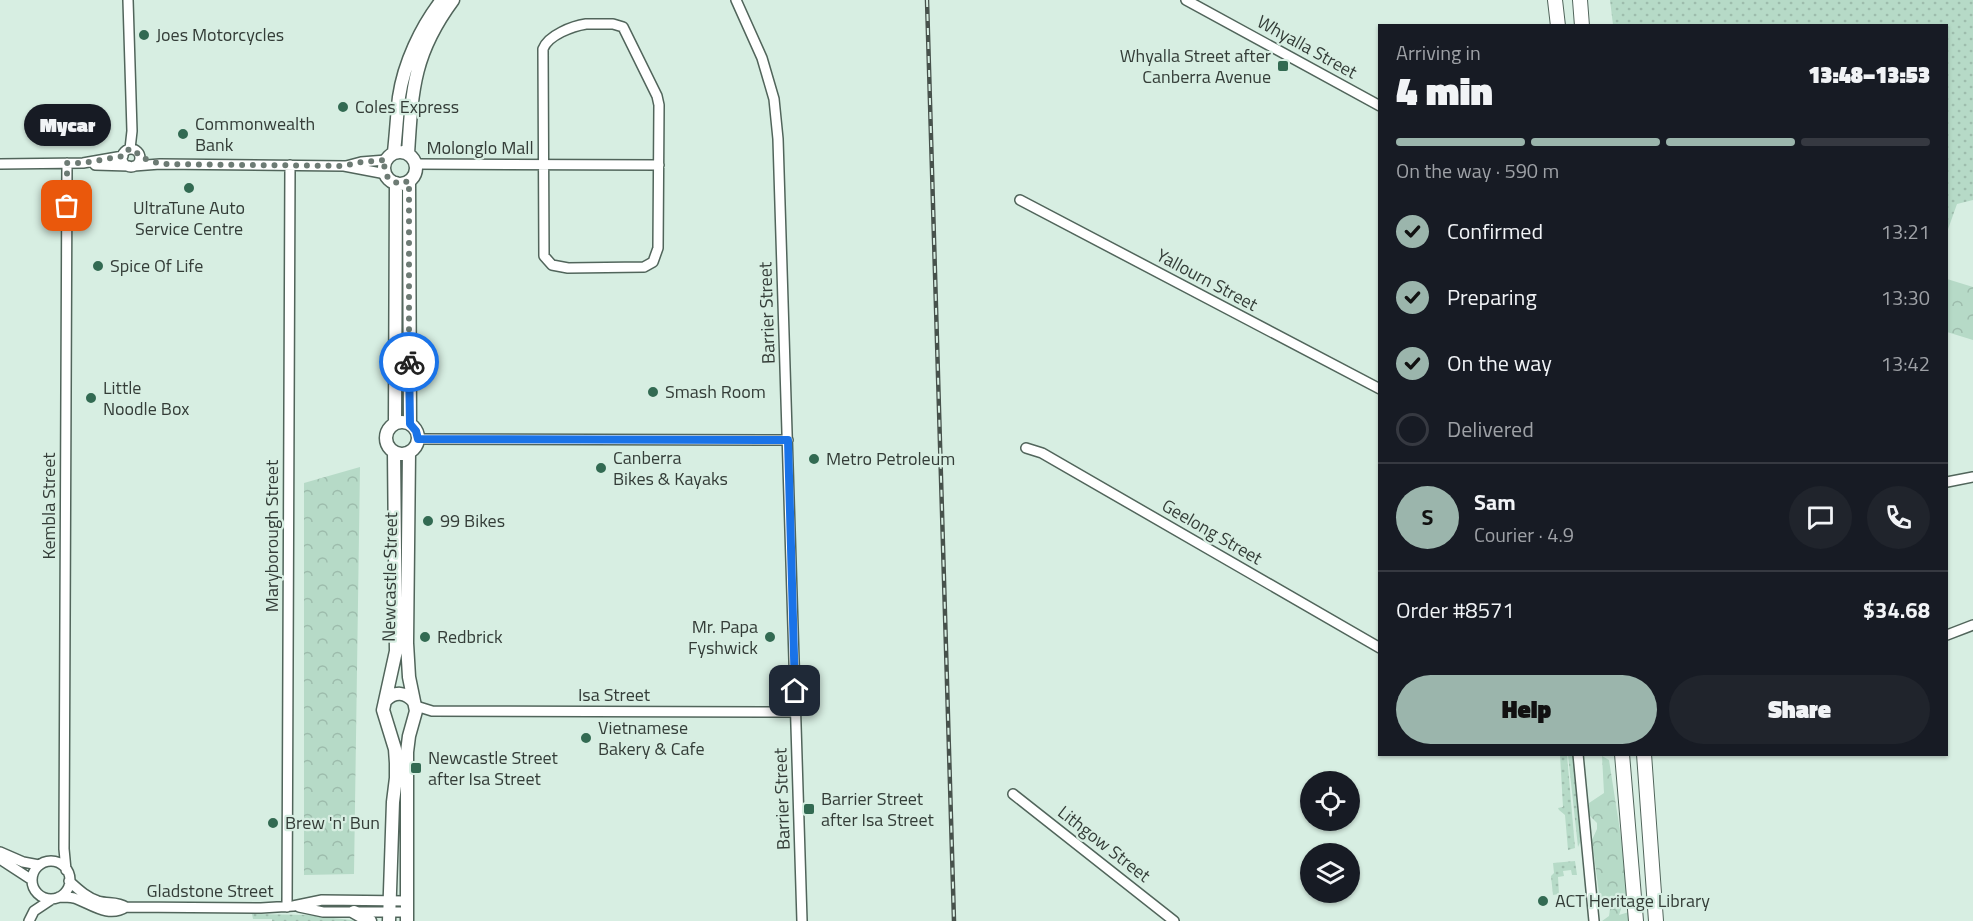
<!DOCTYPE html>
<meta charset="utf-8">
<style>
body{margin:0;font-family:"Titillium Web",sans-serif;background:#20242c;color:#f1f3f6;height:100vh;display:flex;flex-direction:column;font-size:22px;white-space:nowrap}
*{box-sizing:border-box;margin:0}
p{font-size:20px;color:#9ea1a6}
.icon{flex:none;width:33px;height:33px;fill:none;stroke:currentColor;stroke-width:2;stroke-linecap:round;stroke-linejoin:round}
.map{position:relative;flex:1;overflow:hidden}
.panel{position:absolute;left:1378px;top:24px;width:570px;height:732px;display:flex;flex-direction:column;background:#171b24;border-radius:0px;box-shadow:0 2px 4px #0004}
.panel>*{flex:none}
.fabs{position:absolute;left:1300px;top:771px;display:grid;gap:12px}
.fabs a{display:grid;place-items:center;width:60px;height:60px;border-radius:50%;background:#171b24;box-shadow:0 2px 4px #0004;font-size:30px}
.pin{position:absolute;display:grid;place-items:center;width:51px;height:51px;color:#fff;margin:-26px;border-radius:12px;box-shadow:0 3px 9px #0006}
.courier{position:absolute;display:grid;place-items:center;width:60px;height:60px;margin:-30px;border:4px solid #1a73e8;border-radius:50%;background:#fff;color:#222;box-shadow:0 2px 8px #0007}
.bubble{position:absolute;height:42px;border-radius:21px;background:#171b24;box-shadow:0 2px 4px #0004;font-size:20px;font-weight:800;line-height:42px;text-align:center}
.headline em{font-style:normal;font-weight:800}
.headline div{display:flex;flex-direction:column-reverse}
.headline{display:flex;align-items:center;justify-content:space-between;height:102px;padding:0 18px}
h1{font-size:39px;font-weight:800;line-height:45px}
.bar{display:grid;grid-template-columns:repeat(4,1fr);gap:9px 6px;align-content:center;height:72px;padding:0 18px}
.bar i{height:8px;border-radius:4px;background:#363941}
.bar .on{background:#9bb5ac}
.bar p{grid-column:span 4}
.line{display:flex;align-items:center;gap:15px;padding:0 18px;border-top:2px solid #363941}
.line div{flex:1}
.round{display:grid;place-items:center;flex:none;width:63px;height:63px;border-radius:32px;background:#20242c}
ol{padding:0 18px;list-style:none}
li{display:flex;align-items:center;gap:18px;height:66px}
li p{margin-inline-start:auto}
li .icon{padding:6px;border-radius:50%;background:#9bb5ac;color:#111;stroke-width:4}
li:last-child{color:#9ea1a6}
li i{width:33px;height:33px;border:3px solid #363941;border-radius:50%}
.cta{display:flex;gap:12px;margin-top:auto;padding:12px 18px}
.cta a{flex:1;height:69px;border-radius:36px;background:#9bb5ac;color:#111;font-size:24px;font-weight:800;line-height:69px;text-align:center}
.cta a+a{background:#20242c;color:#f1f3f6}
.map>svg:first-child{display:block}
</style>
<div class="map">
<svg width="1973" height="921" viewBox="0 0 1973 921">
<defs>
<pattern id="grass-dots" width="8" height="8" patternUnits="userSpaceOnUse" patternTransform="scale(1.5)"><rect width="8" height="8" fill="#b6dac7"/><path d="M2 2h.1M6 6h.1" fill="none" stroke="#9dbcac" stroke-width="1.8" stroke-linecap="round"/></pattern>
<pattern id="forest-crowns" width="20" height="18" patternUnits="userSpaceOnUse" patternTransform="scale(1.5)"><rect width="20" height="18" fill="#b6dac7"/><path d="M2 6a3 3 0 1 1 6 0M12 15a3 3 0 1 1 6 0" fill="none" stroke="#9dbcac"/></pattern>
</defs>
<rect width="100%" height="100%" fill="#d7eee2"/>
<path fill="url(#grass-dots)" d="M 1610,0 L 1973,0 L 1973,200 L 1957,204 L 1947,232 L 1947,26 L 1613,25 Z
M 1560,755 L 1567,755 L 1575,848 L 1568,850 L 1565,815 L 1559,810 L 1558,808 L 1563,807 Z
M 1568,755 L 1573,755 L 1581,840 L 1578,847 Z
M 1575,861 L 1577,875 L 1572,875 L 1571,870 L 1563,871 L 1564,876 L 1558,877 L 1559,894 L 1553,895 L 1551,876 L 1554,873 L 1553,863 Z
M 252,914 L 307,915 L 360,921 L 272,921 L 272,919 L 253,919 Z"/>
<path fill="url(#forest-crowns)" d="M 1947,279 L 1973,287 L 1973,340 L 1947,332 Z
M 360,467 L 354,874 L 304,875 L 304,483 Z
M 1602,756 L 1609,760 L 1630,895 L 1622,906 L 1619,915 L 1629,912 L 1629,921 L 1602,921 L 1609,916 L 1611,903 L 1600,901 L 1592,840 L 1597,829 L 1597,823 L 1589,815 L 1589,803 L 1604,793 Z"/>
<g fill="none" stroke-linecap="round" stroke-linejoin="round">
<g stroke="#51655b" stroke-width="12">
<path id="minor" d="M 128,0 L 132,131 L 130,149
M 736,0 L 762,58 L 774,99 L 778,139 L 802,921
M 1186,0 L 1380,106
M 586,24 L 613,24 L 623,27 L 657,96 L 659,105 L 658,248 L 653,262 L 644,267 L 568,268 L 552,265 L 544,256 L 543,49 C 548,35 573,26 586,24 Z
M122 158a9 9 0 1 1 18 0a9 9 0 1 1-18 0Z
M 0,164 L 83,163 L 123,156
M 416,164 L 659,165
M 95,165 L 129,166
M 134,166 L 160,164 L 344,166 L 386,174
M 346,166 L 361,162 L 386,160
M 1020,200 L 1380,389
M 418,439 L 788,440
M 1026,448 L 1042,453 L 1380,648
M 1947,482 L 1973,477
M 1947,635 L 1973,625
M 416,706 L 432,711 L 796,712
M 1578,754 L 1594,921
M 1013,794 L 1174,921
M 0,852 L 23,862 L 39,865
M 0,859 L 32,880
M32 880a19 19 0 1 1 38 0a19 19 0 1 1-38 0Z
M 66,870 L 64,849 L 67,163
M 69,881 C 78,889 86,897 98,901 C 108,904 117,901 126,907
M 59,897 C 64,897 69,897 74,898 C 90,903 108,919 126,907 L 261,908 L 293,906 L 322,900 L 407,901
M 287,907 L 290,165
M 299,907 L 323,912 L 407,912
M 29,921 L 34,911 L 52,899"/>
</g>
<g stroke="#51655b" stroke-width="15">
<path id="major" d="M384 168a16 16 0 1 1 32 0a16 16 0 1 1-32 0Z
M 394,152 C 396,134 397,115 399,97 C 404,63 421,27 442,0
M 408,154 C 412,90 413,54 453,0
M 409,181 L 410,424
M386 438a16 16 0 1 1 32 0a16 16 0 1 1-32 0Z
M 395,423 L 396,183
M 386,700 C 395,691 406,692 414,702
M 354,912 L 370,921
M 389,921 L 393,802 L 396,778 L 396,763 L 395,749 L 383,710 L 396,651 L 394,452
M 407,921 L 407,752 L 409,736 L 416,711 L 409,677 L 407,643 L 409,452"/>
</g>
<g stroke="#51655b" stroke-width="16">
<path id="highway" d="M 1555,0 L 1558,26
M 1580,0 L 1582,26
M 1622,754 L 1636,921
M 1644,754 L 1656,921"/>
</g>
<use href="#minor" stroke="#fff" stroke-width="9"/>
<use href="#major" stroke="#fff" stroke-width="12"/>
<use href="#highway" stroke="#fff" stroke-width="14"/>
<g stroke="#47524c" stroke-width="4.5">
<path id="rail" d="M 927,0 L 954,921"/>
</g>
<use href="#rail" stroke="#d7eee2" stroke-width="2" stroke-dasharray="7" stroke-linecap="butt"/>
</g>
<g fill="none" stroke-linecap="round" stroke-linejoin="round">
<path stroke="#6d7b74" stroke-width="6" stroke-dasharray="0 10.8" d="M 67,206 L 67,163 L 83,163 L 123,156 L 129,149 L 135,150 L 140,157 L 160,164 L 344,166 L 361,162 L 386,160 L 384,168 L 388,178 L 399,184 L 409,181 L 409,362"/>
<path stroke="#1a73e8" stroke-width="8" d="M 409,362 L 410,424 L 416,431 L 418,439 L 788,440 L 795,691"/>
</g>
<g fill="#326a52" stroke="#d7eee2" stroke-width="2">
<circle cx="144" cy="35" r="6"/>
<rect x="1277" y="60" width="12" height="12" rx="3"/>
<circle cx="343" cy="107" r="6"/>
<circle cx="183" cy="134" r="6"/>
<circle cx="189" cy="188" r="6"/>
<circle cx="98" cy="266" r="6"/>
<circle cx="653" cy="392" r="6"/>
<circle cx="91" cy="398" r="6"/>
<circle cx="814" cy="459" r="6"/>
<circle cx="601" cy="468" r="6"/>
<circle cx="428" cy="521" r="6"/>
<circle cx="425" cy="637" r="6"/>
<circle cx="770" cy="637" r="6"/>
<circle cx="586" cy="738" r="6"/>
<rect x="410" y="762" width="12" height="12" rx="3"/>
<rect x="803" y="803" width="12" height="12" rx="3"/>
<circle cx="273" cy="823" r="6"/>
<circle cx="1543" cy="901" r="6"/>
</g>
<g text-anchor="middle" stroke-width="4.5" stroke-linejoin="round" paint-order="stroke">
<g font-size="18" fill="#343d38" stroke="#d7eee2" text-anchor="start">
<text x="156" y="41">Joes Motorcycles</text>
<text x="1271" y="62" text-anchor="end">Whyalla Street after<tspan x="1271" dy="21">Canberra Avenue</tspan></text>
<text x="355" y="113">Coles Express</text>
<text x="195" y="130">Commonwealth<tspan x="195" dy="21">Bank</tspan></text>
<text x="189" y="214" text-anchor="middle">UltraTune Auto<tspan x="189" dy="21">Service Centre</tspan></text>
<text x="110" y="272">Spice Of Life</text>
<text x="103" y="394">Little<tspan x="103" dy="21">Noodle Box</tspan></text>
<text x="665" y="398">Smash Room</text>
<text x="613" y="464">Canberra<tspan x="613" dy="21">Bikes &amp; Kayaks</tspan></text>
<text x="826" y="465">Metro Petroleum</text>
<text x="440" y="527">99 Bikes</text>
<text x="758" y="633" text-anchor="end">Mr. Papa<tspan x="758" dy="21">Fyshwick</tspan></text>
<text x="437" y="643">Redbrick</text>
<text x="598" y="734">Vietnamese<tspan x="598" dy="21">Bakery &amp; Cafe</tspan></text>
<text x="428" y="764">Newcastle Street<tspan x="428" dy="21">after Isa Street</tspan></text>
<text x="821" y="805">Barrier Street<tspan x="821" dy="21">after Isa Street</tspan></text>
<text x="285" y="829">Brew 'n' Bun</text>
<text x="1555" y="907">ACT Heritage Library</text>
</g>
<g font-size="18" fill="#343d38" stroke="#d7eee2">
<text transform="translate(1307 47) rotate(29)" y="6">Whyalla Street</text>
<text x="480" y="154">Molonglo Mall</text>
<text transform="translate(1207 280) rotate(28)" y="6">Yallourn Street</text>
<text transform="translate(767 313) rotate(-92)" y="6">Barrier Street</text>
<text transform="translate(49 506) rotate(-90)" y="6">Kembla Street</text>
<text transform="translate(1212 532) rotate(30)" y="6">Geelong Street</text>
<text transform="translate(272 536) rotate(-90)" y="6">Maryborough Street</text>
<text transform="translate(390 577) rotate(-89)" y="6">Newcastle Street</text>
<text x="614" y="701">Isa Street</text>
<text transform="translate(782 799) rotate(-92)" y="6">Barrier Street</text>
<text transform="translate(1104 844) rotate(38)" y="6">Lithgow Street</text>
<text x="210" y="897">Gladstone Street</text>
</g>
</g>
</svg>
<div class="fabs">
<a><svg class="icon" aria-label="locate" viewBox="0 0 24 24"><circle cx="12" cy="12" r="6"/><path d="M12 2v4M12 18v4M2 12h4M18 12h4"/></svg></a>
<a><svg class="icon" aria-label="layers" viewBox="0 0 24 24"><path d="M12 4l9 5-9 5-9-5zM3 14l9 5 9-5"/></svg></a>
</div>
<div class="pin" style="left:67px;top:206px;background:#ea580c"><svg class="icon" aria-label="bag" viewBox="0 0 24 24"><path d="M5 8h14l-1 12H6zM9 8a3 3 0 0 1 6 0"/></svg></div>
<div class="pin" style="left:795px;top:691px;background:#1f2937"><svg class="icon" aria-label="home" viewBox="0 0 24 24"><path d="M3 11l9-7 9 7M6 9v11h12V9"/></svg></div>
<div class="courier" style="left:409px;top:362px"><svg class="icon" aria-label="bike" viewBox="0 0 24 24"><circle cx="6" cy="16" r="4"/><circle cx="18" cy="16" r="4"/><path d="M6 16l4-8h5l3 8M10 8l3 8H6M13 5h3"/></svg></div>
<div class="bubble" style="left:24px;top:104px;width:87px">Mycar</div>
<section class="panel">
<div class="headline"><div><h1>4 min</h1><p>Arriving in</p></div><em>13:48–13:53</em></div>
<div class="bar"><i class="on"></i><i class="on"></i><i class="on"></i><i></i><p>On the way · 590 m</p></div>
<ol>
<li><svg class="icon" aria-label="check" viewBox="0 0 24 24"><path d="M5 12l5 5 9-10"/></svg>Confirmed<p>13:21</p></li>
<li><svg class="icon" aria-label="check" viewBox="0 0 24 24"><path d="M5 12l5 5 9-10"/></svg>Preparing<p>13:30</p></li>
<li><svg class="icon" aria-label="check" viewBox="0 0 24 24"><path d="M5 12l5 5 9-10"/></svg>On the way<p>13:42</p></li>
<li><i></i>Delivered</li>
</ol>
<div class="line" style="height:108px"><b class="round" style="background:#9bb5ac;color:#111">S</b><div><b>Sam</b><p>Courier · 4.9</p></div><a class="round"><svg class="icon" aria-label="chat" viewBox="0 0 24 24"><path d="M4 5h16v11H9l-5 4z"/></svg></a><a class="round"><svg class="icon" aria-label="phone" viewBox="0 0 24 24"><path d="M5 4h4l2 5-3 2q2 4 5 5l2-3 5 2v4C11 20 4 13 5 4z"/></svg></a></div>
<div class="line" style="height:78px"><div>Order #8571</div><b>$34.68</b></div>
<div class="cta"><a>Help</a><a>Share</a></div>
</section>
</div>
